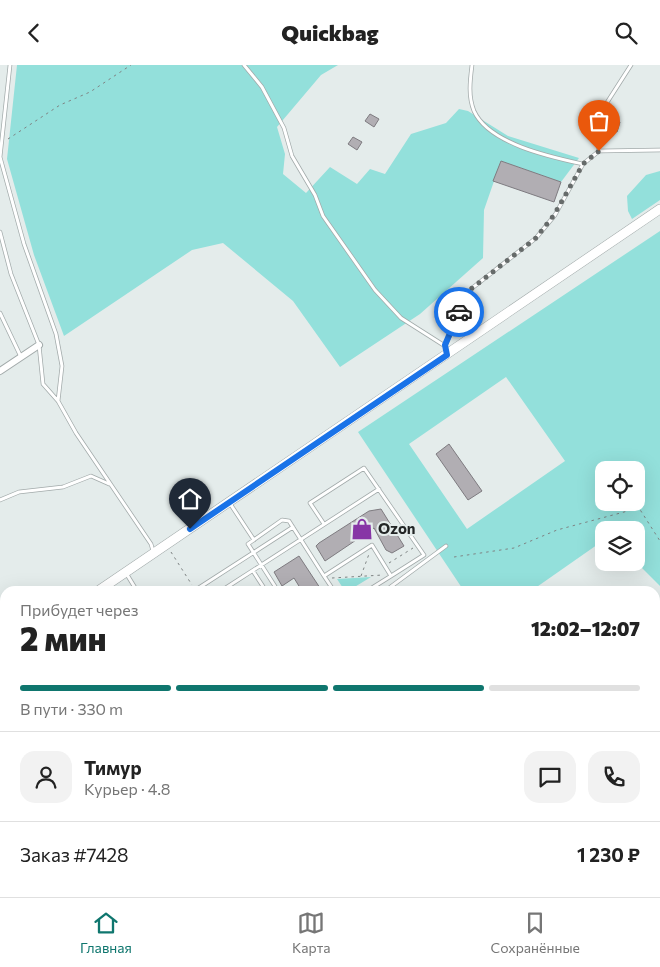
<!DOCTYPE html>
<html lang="ru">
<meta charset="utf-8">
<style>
body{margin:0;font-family:Commissioner,sans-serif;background:#f2f2f2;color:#222;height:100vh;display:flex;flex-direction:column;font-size:19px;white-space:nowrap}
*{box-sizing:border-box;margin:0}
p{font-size:16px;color:#767676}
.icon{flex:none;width:28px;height:28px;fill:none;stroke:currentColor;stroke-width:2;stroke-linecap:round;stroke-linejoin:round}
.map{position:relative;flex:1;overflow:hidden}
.sheet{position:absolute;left:0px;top:521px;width:660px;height:311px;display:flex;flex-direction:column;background:#fff;border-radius:15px 15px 0 0;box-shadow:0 5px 20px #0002}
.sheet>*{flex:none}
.tools{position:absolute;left:595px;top:396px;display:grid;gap:10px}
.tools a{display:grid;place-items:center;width:50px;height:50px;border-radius:10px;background:#fff;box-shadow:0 5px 20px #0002;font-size:25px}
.pin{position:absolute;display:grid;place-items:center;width:42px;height:42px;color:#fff;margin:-51px -21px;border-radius:50% 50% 50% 0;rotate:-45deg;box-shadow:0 0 5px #0007}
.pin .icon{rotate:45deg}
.courier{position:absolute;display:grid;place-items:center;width:50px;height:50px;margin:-25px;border:4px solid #1a73e8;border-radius:50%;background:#fff;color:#222;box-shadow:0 1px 6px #0007}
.head em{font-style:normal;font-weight:800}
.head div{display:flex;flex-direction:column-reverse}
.head{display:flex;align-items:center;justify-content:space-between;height:85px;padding:0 20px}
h1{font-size:32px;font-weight:800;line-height:38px}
.bar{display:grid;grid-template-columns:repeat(4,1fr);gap:8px 5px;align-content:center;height:60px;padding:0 20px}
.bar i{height:6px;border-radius:4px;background:#e0e0e0}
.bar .on{background:#0f766e}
.bar p{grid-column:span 4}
.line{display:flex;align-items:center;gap:12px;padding:0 20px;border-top:1px solid #e0e0e0}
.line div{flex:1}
.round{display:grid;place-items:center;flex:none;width:52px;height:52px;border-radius:15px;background:#f2f2f2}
header{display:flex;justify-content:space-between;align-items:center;height:65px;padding:0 20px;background:#fff;font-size:22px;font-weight:800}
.tab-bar{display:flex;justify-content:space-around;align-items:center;height:70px;border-top:1px solid #e0e0e0;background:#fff;font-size:14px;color:#767676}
.tab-bar a{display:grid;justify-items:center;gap:2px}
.tab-bar .on{color:#0f766e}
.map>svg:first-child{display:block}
</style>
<header><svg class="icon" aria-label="back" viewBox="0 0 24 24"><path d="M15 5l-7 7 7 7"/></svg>Quickbag<svg class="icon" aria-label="search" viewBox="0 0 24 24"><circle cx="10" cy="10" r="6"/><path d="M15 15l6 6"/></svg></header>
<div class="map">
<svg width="660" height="832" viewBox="0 0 660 832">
<rect width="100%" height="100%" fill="#e4eceb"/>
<path fill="#93e0db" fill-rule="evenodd" d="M 17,0 L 338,0 L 321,10 L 277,62 L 285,89 L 283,109 L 306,128 L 330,102 L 357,119 L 370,104 L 385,109 L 411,69 L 446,58 L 459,44 L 468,46 L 508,71 L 579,93 L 561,117 L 501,96 L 484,145 L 483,193 L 420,249 L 340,302 L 293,236 L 223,178 L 192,185 L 64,271 L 34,190 L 7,94 Z
M 660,106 L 660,135 L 632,154 L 628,146 L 627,131 L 646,110 Z
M 660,166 L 660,521 L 636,497 L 636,465 L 604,465 L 604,475 L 531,526 L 464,526 L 358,367 ZM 506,312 L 565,396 L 467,464 L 409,379 ZM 604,405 L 636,405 L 636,438 L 604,438 Z
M 371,512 L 348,526 L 345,526 L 337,514 Z
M 660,642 L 660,687 L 655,694 L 655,649 Z"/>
<path fill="#b1aeb3" stroke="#7e7b80" d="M 370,49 L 379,54 L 374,62 L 365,56 Z
M 602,52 L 620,57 L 617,67 L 600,62 Z
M 353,72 L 362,77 L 357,85 L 348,79 Z
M 501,96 L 561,117 L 554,137 L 493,116 Z
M 449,379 L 482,426 L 468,435 L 436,389 Z
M 381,444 L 404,481 L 392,488 L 386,485 L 374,463 L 325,496 L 316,481 L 319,478 L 369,446 Z
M 299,491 L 322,526 L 302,526 L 294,513 L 282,521 L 274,507 Z"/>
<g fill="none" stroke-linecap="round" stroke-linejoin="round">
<g stroke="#a2aaaa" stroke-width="4.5">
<path id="lane" d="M 10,0 L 0,92 L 24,179 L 56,269 L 62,301 L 58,336
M 244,0 L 262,22 L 284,63 L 292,91 L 315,130 L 323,151 L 375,225 L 401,253 L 445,281 L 446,287
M 599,86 L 660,85
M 583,99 L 599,86 L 596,64 L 599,50 L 631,0
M 0,167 L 11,209 L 39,280 L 43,319 L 58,336 L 76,368 L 151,479 L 153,486
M 0,248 L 21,292
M 445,281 L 471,224 L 536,173 L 555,150 L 583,99 C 551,92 489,79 474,46 C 468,31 470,16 472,0
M 0,435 L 19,427 L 63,422 L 91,411 L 109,419
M 229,437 L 254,475
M 253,506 L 266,526
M 126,508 L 137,526
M 324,511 L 334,526
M 194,526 L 293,462
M 221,526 L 379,424
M 278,526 L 248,479 L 282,455 L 289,456 L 324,511 L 372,480 L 391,511 L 424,490 L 364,403 L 310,438 L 324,459
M 367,526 L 391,511
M 385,526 L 446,481
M 0,655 L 5,651
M 655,771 L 660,774
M 655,813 L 660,816
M 125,828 L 132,832
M 225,828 L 232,832
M 401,828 L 408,832
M 415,828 L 422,832
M 90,832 L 93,828
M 141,832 L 143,828
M 202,832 L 205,828
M 476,832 L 479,828
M 523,832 L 525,828
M 625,832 L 627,828"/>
</g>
<g stroke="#a2aaaa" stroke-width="8">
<path id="street" d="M 0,306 L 39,280
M 0,712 L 5,720
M 655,741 L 660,744
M 655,751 L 660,754
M 72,828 L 74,832
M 549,832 L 552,828
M 563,832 L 566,828"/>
</g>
<g stroke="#a2aaaa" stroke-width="10">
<path id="secondary" d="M 98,526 L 660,144
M 0,589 L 5,586
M 0,597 L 5,593"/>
</g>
<path stroke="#7f8484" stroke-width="1" stroke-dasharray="2.5 4" stroke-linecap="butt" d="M 8,74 L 60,40 L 90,27 L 131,0
M 171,487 L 192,520
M 454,492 L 514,483 L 557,465 L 639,443 L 660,476
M 389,498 L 413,483
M 361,511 L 369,489
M 332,513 L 383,510
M 315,828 L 324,832
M 325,828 L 326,832
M 376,828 L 383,832
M 296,832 L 302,828
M 462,832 L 465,828
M 576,832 L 578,828"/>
<use href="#lane" stroke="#fff" stroke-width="3"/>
<use href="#street" stroke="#fff" stroke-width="6"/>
<use href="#secondary" stroke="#fff" stroke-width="9"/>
</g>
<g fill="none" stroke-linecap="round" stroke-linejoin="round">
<path stroke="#666b6a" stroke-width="5" stroke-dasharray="0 9" d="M 459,247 L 471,224 L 536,173 L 554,150 L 583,99 L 599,86"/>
<path stroke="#1a73e8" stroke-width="6" d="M 190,464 L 447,290 L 445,280 L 459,247"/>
</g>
<defs>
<g id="shop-bare" transform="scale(1.725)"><path d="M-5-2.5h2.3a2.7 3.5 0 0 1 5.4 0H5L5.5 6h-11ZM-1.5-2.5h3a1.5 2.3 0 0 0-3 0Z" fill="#8736a6" stroke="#e4eceb" stroke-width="2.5" paint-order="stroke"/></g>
</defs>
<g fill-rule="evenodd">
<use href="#shop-bare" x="362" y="464"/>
</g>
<g text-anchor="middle" stroke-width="4" stroke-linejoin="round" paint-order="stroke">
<g font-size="15" font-weight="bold" fill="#222525" stroke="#e4eceb" text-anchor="start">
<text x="378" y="469">Ozon</text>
</g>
</g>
</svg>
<div class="tools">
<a><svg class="icon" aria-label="locate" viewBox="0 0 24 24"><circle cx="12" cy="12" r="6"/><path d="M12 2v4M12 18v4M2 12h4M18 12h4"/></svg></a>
<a><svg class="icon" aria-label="layers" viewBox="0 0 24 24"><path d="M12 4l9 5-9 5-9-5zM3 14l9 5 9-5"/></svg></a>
</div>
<div class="pin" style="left:599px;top:86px;background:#ea580c"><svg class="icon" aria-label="bag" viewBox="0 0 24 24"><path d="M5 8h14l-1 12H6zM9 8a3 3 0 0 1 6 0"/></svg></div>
<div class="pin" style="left:190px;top:464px;background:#1f2937"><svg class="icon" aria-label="home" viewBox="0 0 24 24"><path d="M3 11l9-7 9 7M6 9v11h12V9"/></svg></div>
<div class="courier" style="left:459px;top:247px"><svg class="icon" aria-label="car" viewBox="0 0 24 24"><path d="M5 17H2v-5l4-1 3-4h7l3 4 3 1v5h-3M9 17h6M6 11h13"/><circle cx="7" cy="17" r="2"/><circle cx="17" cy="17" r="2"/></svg></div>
<section class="sheet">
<div class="head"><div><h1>2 мин</h1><p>Прибудет через</p></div><em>12:02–12:07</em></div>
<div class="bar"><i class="on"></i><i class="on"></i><i class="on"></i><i></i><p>В пути · 330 m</p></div>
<div class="line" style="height:90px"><a class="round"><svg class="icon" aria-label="person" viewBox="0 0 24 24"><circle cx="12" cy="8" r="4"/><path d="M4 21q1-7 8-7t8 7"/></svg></a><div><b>Тимур</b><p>Курьер · 4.8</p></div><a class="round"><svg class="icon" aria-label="chat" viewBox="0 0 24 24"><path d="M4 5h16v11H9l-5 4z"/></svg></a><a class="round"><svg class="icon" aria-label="phone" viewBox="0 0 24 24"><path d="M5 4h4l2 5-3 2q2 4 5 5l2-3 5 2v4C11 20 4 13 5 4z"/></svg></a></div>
<div class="line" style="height:65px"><div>Заказ #7428</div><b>1 230 ₽</b></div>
</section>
</div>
<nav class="tab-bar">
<a class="on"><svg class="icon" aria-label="home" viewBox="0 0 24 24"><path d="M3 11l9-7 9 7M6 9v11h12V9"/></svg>Главная</a>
<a><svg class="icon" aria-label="map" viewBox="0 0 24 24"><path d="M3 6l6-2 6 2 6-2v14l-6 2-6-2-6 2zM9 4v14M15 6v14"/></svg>Карта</a>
<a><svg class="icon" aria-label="saved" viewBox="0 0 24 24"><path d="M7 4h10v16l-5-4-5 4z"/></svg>Сохранённые</a>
</nav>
